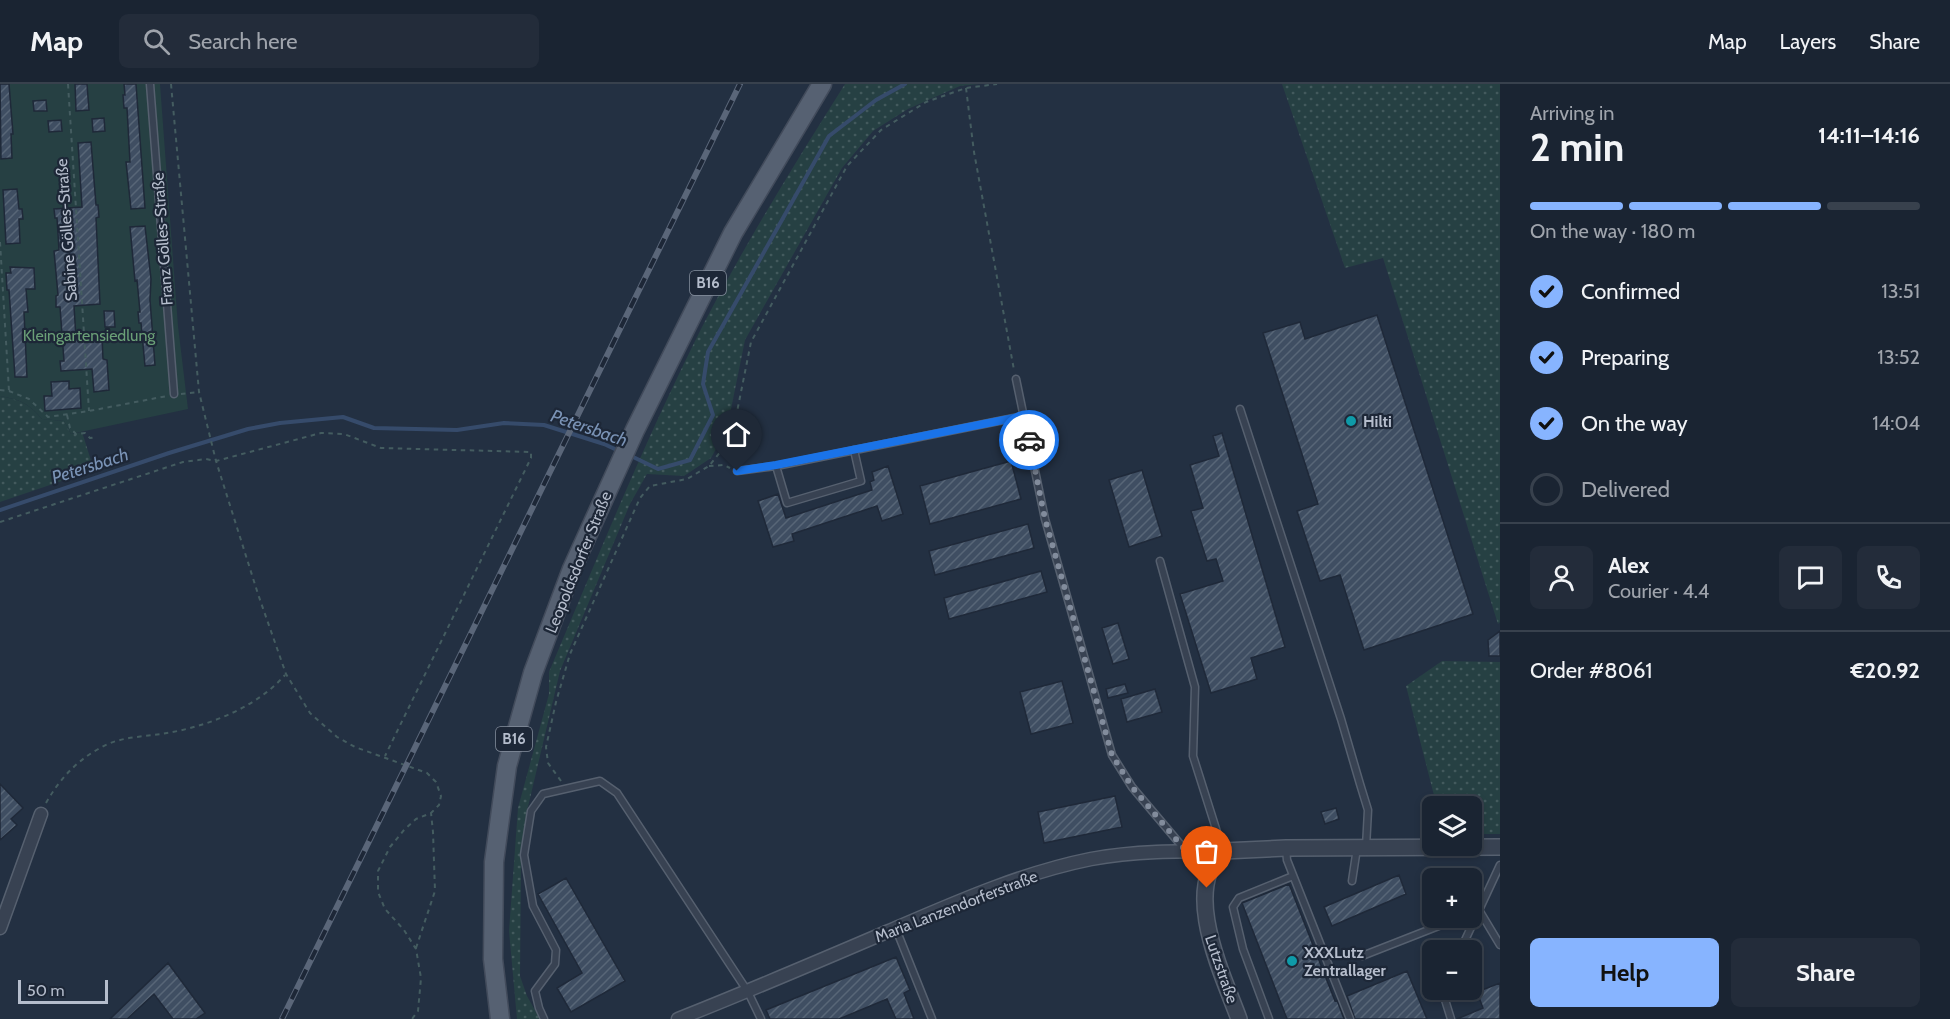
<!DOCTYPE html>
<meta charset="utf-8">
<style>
body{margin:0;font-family:Cabin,sans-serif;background:#232c3a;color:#f1f3f6;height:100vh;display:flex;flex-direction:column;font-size:22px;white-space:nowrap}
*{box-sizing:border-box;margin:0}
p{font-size:20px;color:#9fa4ac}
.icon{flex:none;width:33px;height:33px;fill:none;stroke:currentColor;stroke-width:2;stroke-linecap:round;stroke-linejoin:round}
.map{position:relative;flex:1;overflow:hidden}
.drawer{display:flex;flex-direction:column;background:#1a2432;width:450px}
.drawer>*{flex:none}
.buttons{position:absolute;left:1422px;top:712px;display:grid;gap:12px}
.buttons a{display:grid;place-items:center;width:60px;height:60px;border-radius:9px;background:#1a2432;box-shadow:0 3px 9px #0003,0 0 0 2px #38414d;font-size:30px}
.scale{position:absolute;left:18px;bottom:15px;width:90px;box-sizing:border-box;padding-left:6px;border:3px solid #b5bdcc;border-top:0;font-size:16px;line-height:21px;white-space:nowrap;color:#b5bdcc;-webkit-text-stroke:4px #1d2737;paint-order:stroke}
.pin{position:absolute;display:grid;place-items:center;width:51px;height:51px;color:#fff;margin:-62px -26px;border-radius:50% 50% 50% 0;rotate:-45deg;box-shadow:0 0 6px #0007}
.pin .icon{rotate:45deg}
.courier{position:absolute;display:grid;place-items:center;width:60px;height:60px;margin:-30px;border:4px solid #1a73e8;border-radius:50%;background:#fff;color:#222;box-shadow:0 2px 8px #0007}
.headline em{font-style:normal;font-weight:700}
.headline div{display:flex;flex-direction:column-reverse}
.headline{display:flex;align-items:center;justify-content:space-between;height:102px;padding:0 30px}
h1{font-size:39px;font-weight:700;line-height:45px}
.bar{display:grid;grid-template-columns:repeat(4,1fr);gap:9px 6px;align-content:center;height:72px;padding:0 30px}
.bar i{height:8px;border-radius:4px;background:#38414d}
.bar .selected{background:#87b4ff}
.bar p{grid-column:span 4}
.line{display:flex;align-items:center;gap:15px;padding:0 30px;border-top:2px solid #38414d}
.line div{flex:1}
.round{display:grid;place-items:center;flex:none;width:63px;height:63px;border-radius:9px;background:#232c3a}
ol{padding:0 30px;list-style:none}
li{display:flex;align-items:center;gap:18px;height:66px}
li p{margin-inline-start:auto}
li .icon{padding:6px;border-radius:50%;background:#87b4ff;color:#111;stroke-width:4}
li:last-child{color:#9fa4ac}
li i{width:33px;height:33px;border:3px solid #38414d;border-radius:50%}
.cta{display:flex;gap:12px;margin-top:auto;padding:12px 30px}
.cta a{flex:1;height:69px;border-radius:9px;background:#87b4ff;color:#111;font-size:24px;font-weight:700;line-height:69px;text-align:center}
.cta a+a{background:#232c3a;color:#f1f3f6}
header{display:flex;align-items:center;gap:36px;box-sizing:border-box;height:84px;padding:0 30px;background:#1a2432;border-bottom:2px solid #38414d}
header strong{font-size:28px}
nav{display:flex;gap:33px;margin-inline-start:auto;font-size:21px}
.search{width:420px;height:54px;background:#232c3a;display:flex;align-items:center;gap:15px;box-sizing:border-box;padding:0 21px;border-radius:9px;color:#9fa4ac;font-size:22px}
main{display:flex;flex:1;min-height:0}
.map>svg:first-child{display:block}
</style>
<header>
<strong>Map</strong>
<div class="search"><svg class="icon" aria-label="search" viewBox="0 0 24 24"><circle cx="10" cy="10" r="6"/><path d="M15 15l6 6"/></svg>Search here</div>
<nav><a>Map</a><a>Layers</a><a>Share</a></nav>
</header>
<main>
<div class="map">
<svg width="1500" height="935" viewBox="0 0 1500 935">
<defs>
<pattern id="grass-dots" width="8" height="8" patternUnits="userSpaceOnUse" patternTransform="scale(1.5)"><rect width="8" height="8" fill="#264043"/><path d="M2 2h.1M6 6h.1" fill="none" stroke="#435a5d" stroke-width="1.8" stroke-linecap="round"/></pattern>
<pattern id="building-hatch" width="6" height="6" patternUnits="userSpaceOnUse" patternTransform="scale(1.5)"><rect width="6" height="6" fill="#3f4e62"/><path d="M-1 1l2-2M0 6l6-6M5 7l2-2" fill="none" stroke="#586677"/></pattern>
</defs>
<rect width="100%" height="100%" fill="#233042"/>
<path fill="url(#grass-dots)" d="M 845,0 L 979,0 L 960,2 L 908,25 L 873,47 L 842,84 L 745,256 L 727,345 L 711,374 L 684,392 L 647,390 L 630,420 L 560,587 L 527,727 L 521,785 L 520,892 L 527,912 L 540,935 L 517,935 L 509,847 L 518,724 L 549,610 L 549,588 C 598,472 645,356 702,243 C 745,160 795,79 845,0 Z
M 1282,0 L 1500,0 L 1500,538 L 1498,540 L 1383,174 L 1345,184 Z
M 0,312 C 21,316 28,319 42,335 L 64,337 L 71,350 L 82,348 L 94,386 L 0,418 Z
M 1442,577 L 1500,578 L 1500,750 L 1472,750 L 1472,723 L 1437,723 L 1406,602 Z"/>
<path fill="#264043" d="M 0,0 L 160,0 L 178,242 L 188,325 L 71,350 L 64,337 L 42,335 C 28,319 21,316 0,312 Z"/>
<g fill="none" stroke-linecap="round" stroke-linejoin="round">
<path stroke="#364b6b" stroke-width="4" d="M 629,371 L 658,385 L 690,376 L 713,331 L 703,300 L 708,268 L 829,52 L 876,16 L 905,0
M 0,426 L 169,369 L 248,345 L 280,339 L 343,333 L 374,344 L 457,346 L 504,339 L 544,341 L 604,360 L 619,367"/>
</g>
<path fill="url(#building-hatch)" stroke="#1f2939" stroke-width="1.5" d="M 0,0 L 9,0 L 13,50 L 11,50 L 12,74 L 1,75 Z
M 75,0 L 87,0 L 89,26 L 76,27 Z
M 124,0 L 136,0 L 145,124 L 131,125 L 126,78 L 130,78 L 127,24 L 124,24 L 123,11 L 125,11 Z
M 46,16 L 47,27 L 34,27 L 33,17 Z
M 104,34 L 105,47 L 93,48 L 92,35 Z
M 61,36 L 62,47 L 49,48 L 48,37 Z
M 91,58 L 96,121 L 98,121 L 99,133 L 96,134 L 100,220 L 74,222 L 76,254 L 102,252 L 103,275 L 107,276 L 109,306 L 94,308 L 92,285 L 61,287 L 60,277 L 64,277 L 60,223 L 56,223 L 56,212 L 58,211 L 54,167 L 59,166 L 57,134 L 55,134 L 54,125 L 82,123 L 78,59 Z
M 17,105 L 19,125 L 22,125 L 23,135 L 19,135 L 20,159 L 6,160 L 3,106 Z
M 145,142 L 151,195 L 150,216 L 155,281 L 145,282 L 141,239 L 139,239 L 138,228 L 140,228 L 137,196 L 135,197 L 130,143 Z
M 10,183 L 34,184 L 35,205 L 26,205 L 28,228 L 24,228 L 27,293 L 15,293 L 9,206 L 7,206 L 6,189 L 11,189 Z
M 104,227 L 114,227 L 115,243 L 105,243 Z
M 1377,231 L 1473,530 L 1364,566 L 1340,491 L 1320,497 L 1297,427 L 1318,420 L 1263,249 L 1300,238 L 1305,255 Z
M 69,297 L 69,305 L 80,304 L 81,324 L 45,327 L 44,312 L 52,312 L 51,298 Z
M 1222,349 L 1285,563 L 1251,574 L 1257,595 L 1211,609 L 1180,510 L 1223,497 L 1216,475 L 1207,477 L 1191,427 L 1203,424 L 1190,381 L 1219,372 L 1213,352 Z
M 1011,377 L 1021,415 L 930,440 L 920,402 Z
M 888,382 L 903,430 L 882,437 L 877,422 L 792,450 L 794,457 L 773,463 L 758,417 L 778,410 L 786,434 L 872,406 L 870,398 L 874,396 L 872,388 Z
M 1142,386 L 1162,452 L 1129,463 L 1109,396 Z
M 1028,440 L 1034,464 L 935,491 L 929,467 Z
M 1041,487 L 1047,508 L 949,535 L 944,514 Z
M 1118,539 L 1129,575 L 1113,580 L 1102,544 Z
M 1500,547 L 1500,572 L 1489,572 L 1488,556 Z
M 1062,597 L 1073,639 L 1031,650 L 1020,608 Z
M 1125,600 L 1128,609 L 1108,614 L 1106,605 Z
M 1155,605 L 1162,628 L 1127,638 L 1121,615 Z
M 0,700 L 23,724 L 11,735 L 17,741 L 0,756 Z
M 1115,712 L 1122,743 L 1044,759 L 1038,728 Z
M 1336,724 L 1339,735 L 1325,740 L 1321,728 Z
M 1399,791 L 1406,810 L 1332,842 L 1324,823 Z
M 566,794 L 625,897 L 571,928 L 557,904 L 582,889 L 538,810 Z
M 1289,800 L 1335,917 L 1337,916 L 1344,935 L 1287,935 L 1242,819 Z
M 896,873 L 910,906 L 904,909 L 914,935 L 896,935 L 887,915 L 839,935 L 770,935 L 766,926 Z
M 168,879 L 205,929 L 196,935 L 173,935 L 154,910 L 127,935 L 110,935 Z
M 1407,887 L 1427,935 L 1355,935 L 1347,912 Z
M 1500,899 L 1500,935 L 1457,935 L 1483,924 L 1477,908 Z"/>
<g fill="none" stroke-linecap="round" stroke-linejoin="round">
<g stroke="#56606f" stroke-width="9">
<path id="service" d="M 150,0 L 174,310
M 1016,295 L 1045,435 L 1112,671 L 1132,703 L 1186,767
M 1240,325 L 1341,635 L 1360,700 L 1368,726 L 1366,763
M 776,382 L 787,419 L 861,397 L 854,366
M 737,387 L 776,382 L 1024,332
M 1160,477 L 1195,603 L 1193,672 L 1223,767
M 1286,765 L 1287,776 L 1350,935
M 1352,797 L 1357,764
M 1472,829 L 1479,826 L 1500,861
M 896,845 L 932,935
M 1460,867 L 1500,781
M 1362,872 L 1459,834
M 1442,906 L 1451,935
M 544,935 L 539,924 L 535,907 L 555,880 L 556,866 L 533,822 L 524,771 L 531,727 L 543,710 L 600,697 L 617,709 L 748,908 L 761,935
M 1269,935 L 1243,865 L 1233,823 L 1239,814 L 1293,792"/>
</g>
<g stroke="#56606f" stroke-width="15">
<path id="minor" d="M 0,844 L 41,730
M 678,935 C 749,907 819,877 889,847 C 954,819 1021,789 1091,775 C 1134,767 1179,767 1223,767"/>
</g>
<g stroke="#56606f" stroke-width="18">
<path id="tertiary" d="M 1239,935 C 1223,891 1181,806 1223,767 L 1286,764 L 1500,763"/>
</g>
<g stroke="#424b5b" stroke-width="21">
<path id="primary" d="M 500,935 L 493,875 L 494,778 L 507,682 L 533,589 L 572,485 L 635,346 L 733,149 L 822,0"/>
</g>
<path stroke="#445c60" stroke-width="2" stroke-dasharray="4.5 4.5" stroke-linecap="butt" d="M 68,0 L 89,327
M 171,0 L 199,308 L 216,377 L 258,510 L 286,590 L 310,629 L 337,653 L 355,663 L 427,689 L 436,698 L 441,712 L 439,721 L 431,729 L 416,735 L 404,746 L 390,763 L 378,787 L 378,808 L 385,825 L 404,846 L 416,865 L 421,894 L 418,927 L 412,935
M 966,4 L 974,68 L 1014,286
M 0,158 L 9,307
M 0,306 L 9,307 L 29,315 L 48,333 L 89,327 L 167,312
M 181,310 L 199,308
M 67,331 L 70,344 L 76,350 L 85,349 L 90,354 L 97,353
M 709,382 L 724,381 L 730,384
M 0,438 L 183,378 L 206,375 L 216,377 L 321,349 L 344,350 L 381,364 L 531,368 L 531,374 L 385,672
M 561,697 L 548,679 L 546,663 L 556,618 L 570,570 L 640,414 L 650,402 L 687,395 L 709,382 L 732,353 L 751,258 L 847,82 L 881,46 L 926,18 L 966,4 L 997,0
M 46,719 C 59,696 76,677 100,664 C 120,652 145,653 167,649 C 209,642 257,623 285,591
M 416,864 L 435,807 L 433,748 L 431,729"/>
<use href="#service" stroke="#384252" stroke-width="6"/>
<use href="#minor" stroke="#384252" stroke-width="12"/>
<use href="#tertiary" stroke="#384252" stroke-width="15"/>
<use href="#primary" stroke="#566172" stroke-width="18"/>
<g stroke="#5a6679" stroke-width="6">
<path id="rail" d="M 282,935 L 740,0"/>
</g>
<use href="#rail" stroke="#1d2737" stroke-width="4" stroke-dasharray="11" stroke-linecap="butt"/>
</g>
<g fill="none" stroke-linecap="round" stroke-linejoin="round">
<path stroke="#828c9c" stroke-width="6" stroke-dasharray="0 10.8" d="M 1029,356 L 1045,435 L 1112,671 L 1132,703 L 1186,767 L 1223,767 C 1211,778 1209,788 1207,804"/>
<path stroke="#1a73e8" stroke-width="8" d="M 737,387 L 776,381 L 1024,332 L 1029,356"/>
</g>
<g fill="#0f9aa8" stroke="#1d2737" stroke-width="2">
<circle cx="1351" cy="337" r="6"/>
<circle cx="1292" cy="877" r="6"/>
</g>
<g text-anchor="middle" stroke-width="4.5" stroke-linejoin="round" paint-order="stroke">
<g fill="#1d2737" stroke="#87909f" stroke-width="1.5">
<rect x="690" y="187" width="36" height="24" rx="4.5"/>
<rect x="496" y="643" width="36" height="24" rx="4.5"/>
</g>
<g font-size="15" font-weight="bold" fill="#b5bdcc">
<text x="708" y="204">B16</text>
<text x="514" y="660">B16</text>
</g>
<g font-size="16" fill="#b5bdcc" stroke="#1d2737">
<text transform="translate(66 146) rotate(-94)" y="6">Sabine Gölles-Straße</text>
<text transform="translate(162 155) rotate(-94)" y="6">Franz Gölles-Straße</text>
<text transform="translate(578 478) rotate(-68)" y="6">Leopoldsdorfer Straße</text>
<text transform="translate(956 822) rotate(-21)" y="6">Maria Lanzendorferstraße</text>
<text transform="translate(1222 885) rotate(71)" y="6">Lutzstraße</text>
</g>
<g font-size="16" fill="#6a9f77" stroke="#1d2737">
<text x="89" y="257">Kleingartensiedlung</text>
</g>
<g font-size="16" font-weight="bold" fill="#b5bdcc" stroke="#1d2737" text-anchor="start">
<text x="1363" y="343">Hilti</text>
<text x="1304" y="874">XXXLutz<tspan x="1304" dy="18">Zentrallager</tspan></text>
</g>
<g font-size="18" font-style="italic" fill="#7a93b6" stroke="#1d2737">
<text transform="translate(589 344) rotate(19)" y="6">Petersbach</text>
<text transform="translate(90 382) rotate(-18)" y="6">Petersbach</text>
</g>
</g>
</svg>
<div class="buttons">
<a><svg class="icon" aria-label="layers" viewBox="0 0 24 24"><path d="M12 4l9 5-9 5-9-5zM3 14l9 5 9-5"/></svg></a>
<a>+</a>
<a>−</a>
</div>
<div class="scale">50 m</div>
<div class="pin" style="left:1207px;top:804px;background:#ea580c"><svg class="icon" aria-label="bag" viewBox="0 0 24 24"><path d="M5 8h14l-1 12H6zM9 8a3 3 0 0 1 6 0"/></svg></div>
<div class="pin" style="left:737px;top:387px;background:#1f2937"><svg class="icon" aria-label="home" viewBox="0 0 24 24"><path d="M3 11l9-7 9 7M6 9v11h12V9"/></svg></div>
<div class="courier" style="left:1029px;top:356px"><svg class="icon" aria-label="car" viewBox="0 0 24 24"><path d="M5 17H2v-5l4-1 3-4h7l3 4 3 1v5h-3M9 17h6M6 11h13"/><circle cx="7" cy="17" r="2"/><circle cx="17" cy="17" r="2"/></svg></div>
</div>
<section class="drawer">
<div class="headline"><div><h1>2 min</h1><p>Arriving in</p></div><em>14:11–14:16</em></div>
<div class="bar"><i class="selected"></i><i class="selected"></i><i class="selected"></i><i></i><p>On the way · 180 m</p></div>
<ol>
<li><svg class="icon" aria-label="check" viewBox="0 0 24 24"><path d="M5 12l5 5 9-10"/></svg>Confirmed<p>13:51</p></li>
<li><svg class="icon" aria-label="check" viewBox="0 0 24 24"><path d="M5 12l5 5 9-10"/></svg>Preparing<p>13:52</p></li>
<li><svg class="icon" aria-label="check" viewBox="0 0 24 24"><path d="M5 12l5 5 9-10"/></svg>On the way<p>14:04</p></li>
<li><i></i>Delivered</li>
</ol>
<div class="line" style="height:108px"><a class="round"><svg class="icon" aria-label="person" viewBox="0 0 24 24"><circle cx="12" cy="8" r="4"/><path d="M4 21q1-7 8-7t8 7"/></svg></a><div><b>Alex</b><p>Courier · 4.4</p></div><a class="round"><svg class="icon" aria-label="chat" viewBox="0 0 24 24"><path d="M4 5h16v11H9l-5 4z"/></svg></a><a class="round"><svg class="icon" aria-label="phone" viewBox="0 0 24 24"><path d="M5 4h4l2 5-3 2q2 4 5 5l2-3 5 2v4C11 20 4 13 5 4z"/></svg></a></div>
<div class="line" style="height:78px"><div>Order #8061</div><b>€20.92</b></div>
<div class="cta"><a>Help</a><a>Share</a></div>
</section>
</main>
